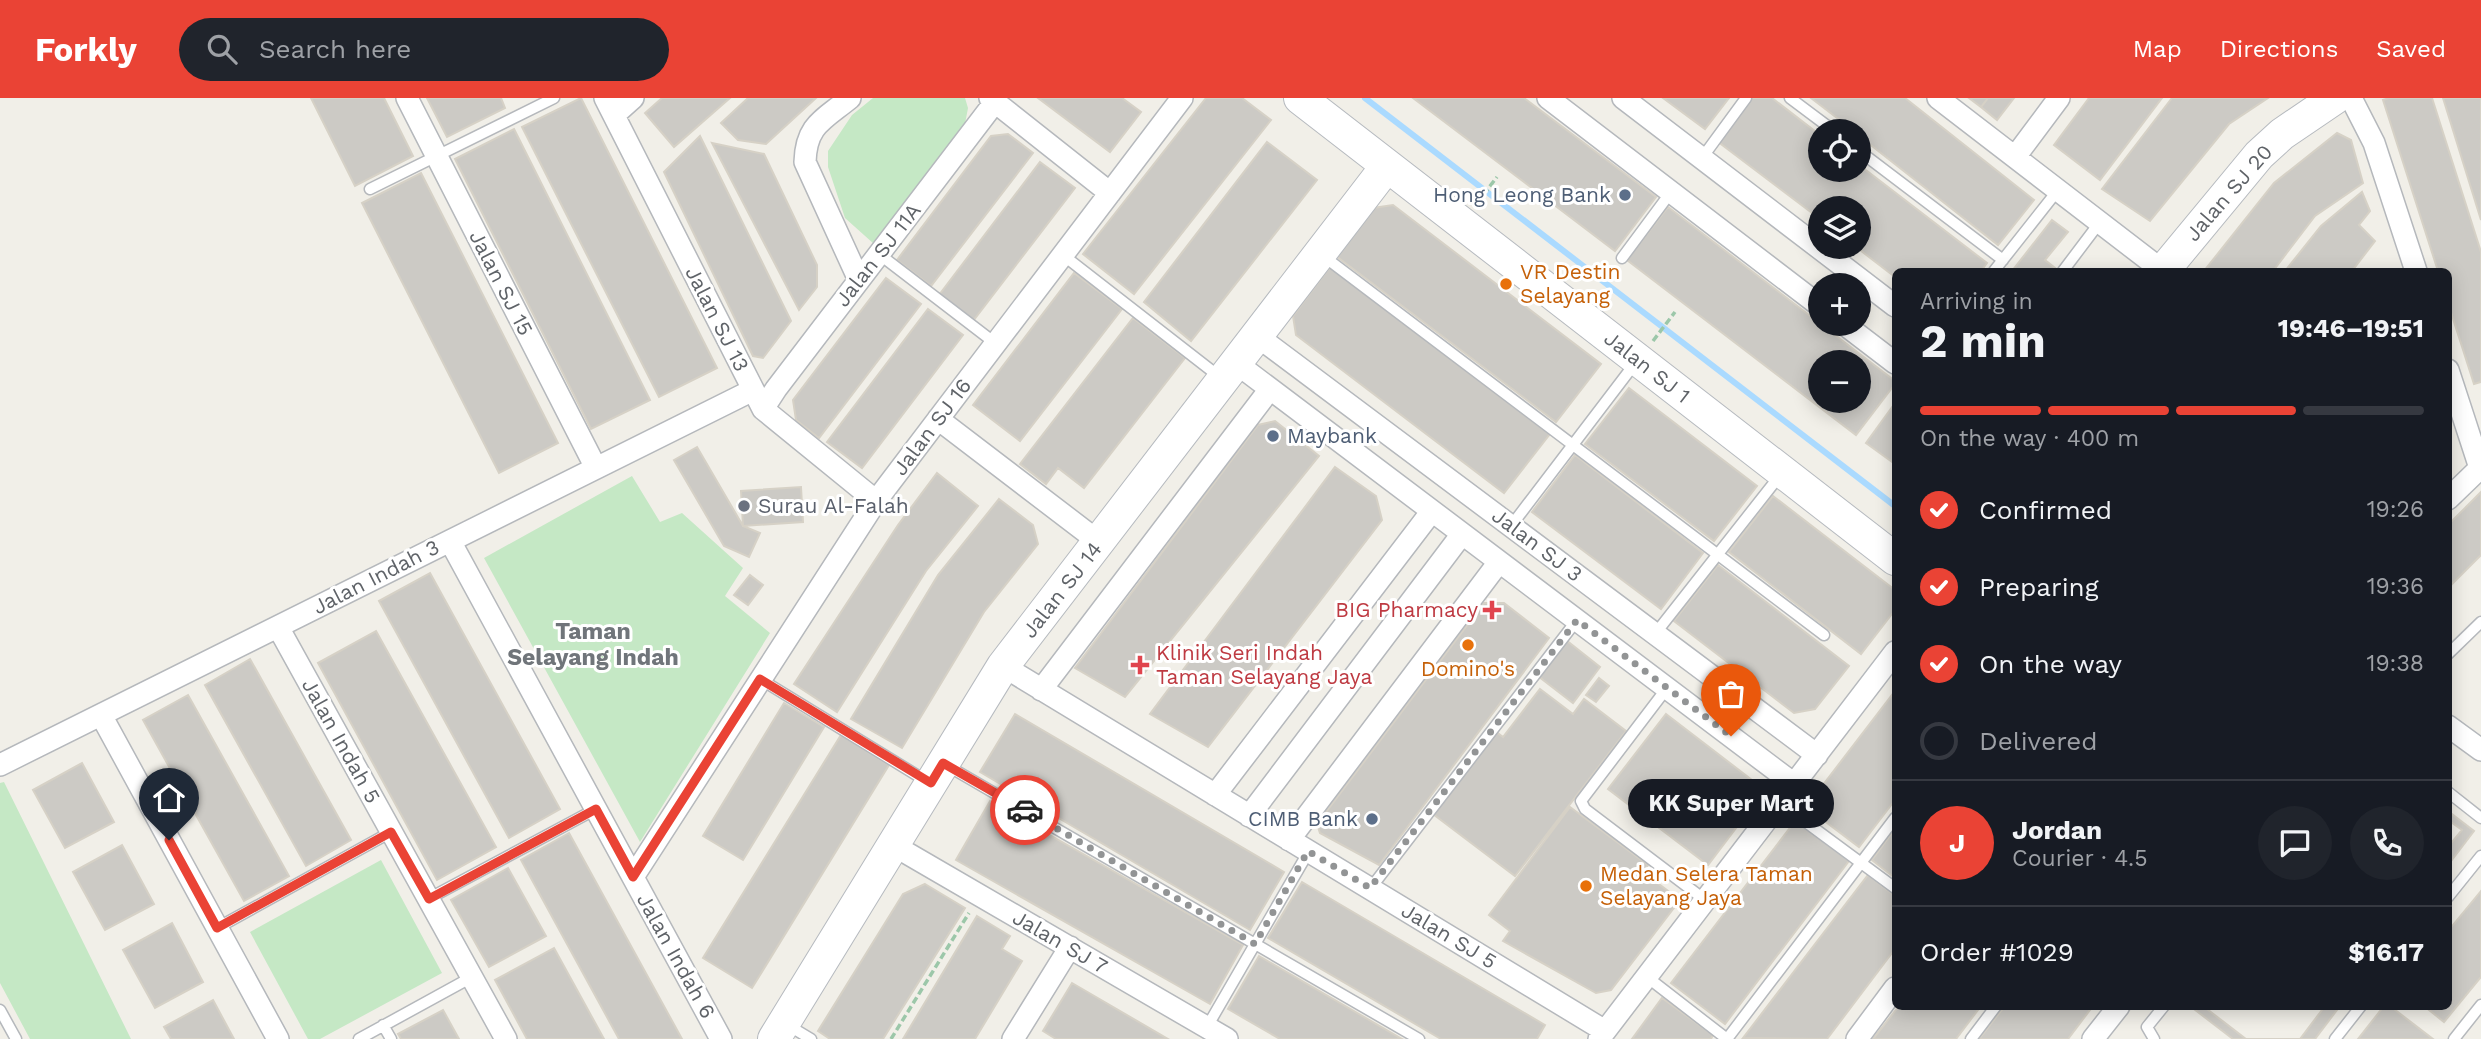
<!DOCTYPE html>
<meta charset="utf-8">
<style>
body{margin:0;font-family:"Work Sans",sans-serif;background:#20242c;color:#f1f3f6;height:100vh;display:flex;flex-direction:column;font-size:26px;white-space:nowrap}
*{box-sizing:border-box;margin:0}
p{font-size:23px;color:#9ea1a6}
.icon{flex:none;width:38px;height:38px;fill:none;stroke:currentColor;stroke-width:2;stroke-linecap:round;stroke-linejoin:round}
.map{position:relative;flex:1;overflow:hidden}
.panel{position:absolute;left:1892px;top:170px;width:560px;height:742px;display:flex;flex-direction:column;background:#171b24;border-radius:10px;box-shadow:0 4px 18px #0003}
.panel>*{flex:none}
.controls{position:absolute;left:1808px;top:21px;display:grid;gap:14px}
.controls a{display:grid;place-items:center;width:63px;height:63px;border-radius:50%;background:#171b24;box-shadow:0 4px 18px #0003;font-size:35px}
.pin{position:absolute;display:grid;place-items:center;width:60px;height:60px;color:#fff;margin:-72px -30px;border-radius:50% 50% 50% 0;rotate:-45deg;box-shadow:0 0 7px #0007}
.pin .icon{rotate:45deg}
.courier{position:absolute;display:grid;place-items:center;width:70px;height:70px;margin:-35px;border:5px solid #ea4335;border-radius:50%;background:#fff;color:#222;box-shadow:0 2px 9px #0007}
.bubble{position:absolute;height:49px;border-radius:24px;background:#171b24;box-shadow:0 4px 18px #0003;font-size:23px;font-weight:700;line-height:49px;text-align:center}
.overview em{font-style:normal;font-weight:700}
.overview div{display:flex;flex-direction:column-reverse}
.overview{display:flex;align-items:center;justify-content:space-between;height:119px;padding:0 28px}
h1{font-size:46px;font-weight:700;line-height:52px}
.bar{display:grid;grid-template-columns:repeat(4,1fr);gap:10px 7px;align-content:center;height:84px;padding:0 28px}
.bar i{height:9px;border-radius:5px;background:#363941}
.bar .active{background:#ea4335}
.bar p{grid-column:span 4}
.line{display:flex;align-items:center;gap:18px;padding:0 28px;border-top:2px solid #363941}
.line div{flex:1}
.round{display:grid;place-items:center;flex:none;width:74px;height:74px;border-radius:37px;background:#20242c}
ol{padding:0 28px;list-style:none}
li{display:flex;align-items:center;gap:21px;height:77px}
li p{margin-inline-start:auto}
li .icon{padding:7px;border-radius:50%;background:#ea4335;color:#fff;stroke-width:4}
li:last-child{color:#9ea1a6}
li i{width:38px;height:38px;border:4px solid #363941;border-radius:50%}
header{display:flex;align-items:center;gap:42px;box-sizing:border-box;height:98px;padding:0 35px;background:#ea4335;color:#fff}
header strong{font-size:33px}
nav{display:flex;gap:38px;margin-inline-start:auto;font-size:24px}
.search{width:490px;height:63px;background:#20242c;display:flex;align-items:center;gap:18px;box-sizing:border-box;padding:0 24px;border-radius:38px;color:#9ea1a6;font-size:26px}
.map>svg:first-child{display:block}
</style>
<header>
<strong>Forkly</strong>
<div class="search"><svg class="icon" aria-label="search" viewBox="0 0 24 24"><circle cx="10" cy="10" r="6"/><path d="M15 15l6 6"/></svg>Search here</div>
<nav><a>Map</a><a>Directions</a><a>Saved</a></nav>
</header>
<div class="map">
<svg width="2481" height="941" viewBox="0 0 2481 941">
<rect width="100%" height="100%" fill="#f1efe8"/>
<path fill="#c5e8c5" d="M 873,0 L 965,0 L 968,10 L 964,31 L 874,146 L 845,120 L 828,69 L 828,53 L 852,17 Z
M 632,378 L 660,424 L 682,415 L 743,470 L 725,498 L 770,535 L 640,744 L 484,460 Z
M 4,684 L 131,941 L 30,941 L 0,885 L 0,685 Z
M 381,762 L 442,875 L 320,941 L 308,941 L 250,834 Z"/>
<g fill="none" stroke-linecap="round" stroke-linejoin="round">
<path stroke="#aadaff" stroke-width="6" d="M 1365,0 L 1895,408"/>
</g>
<path fill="#cccac5" stroke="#d6d1c6" stroke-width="2" fill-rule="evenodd" d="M 311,0 L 384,0 L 413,58 L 355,88 Z
M 427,0 L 501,0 L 505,10 L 447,39 Z
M 581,0 L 717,270 L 659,299 L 522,29 Z
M 662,0 L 730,0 L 674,49 L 645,15 Z
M 748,0 L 816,0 L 766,46 L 738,42 L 721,25 Z
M 1038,0 L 1122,0 L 1141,14 L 1110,54 Z
M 1206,0 L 1242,0 L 1271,22 L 1134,196 L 1083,156 Z
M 1413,0 L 1524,0 L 1656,99 L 1615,153 Z
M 1663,0 L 1729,0 L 1705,31 Z
M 1751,0 L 1772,0 L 1820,37 L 1820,72 L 1858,72 L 1858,66 L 1987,165 L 1981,173 L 1895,173 L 1895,179 L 1856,149 L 1858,149 L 1858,110 L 1820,110 L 1820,121 L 1717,43 Z
M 1811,0 L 1905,0 L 2034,102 L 1998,147 L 1858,37 L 1858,33 L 1854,33 Z
M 1969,0 L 1988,0 L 1981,9 Z
M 1988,0 L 2014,0 L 1997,22 L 1981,9 Z
M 2089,0 L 2162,0 L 2100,82 L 2054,47 Z
M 2172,0 L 2268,0 L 2229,26 L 2150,123 L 2102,91 Z
M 2389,0 L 2432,0 L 2481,154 L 2481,284 L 2474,286 L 2448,205 L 2448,173 L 2438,173 L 2383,2 Z
M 2443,0 L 2481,0 L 2481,122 Z
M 514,31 L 650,302 L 591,331 L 455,61 Z
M 2337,35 L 2351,42 L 2363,85 L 2315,118 L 2273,173 L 2204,173 L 2274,85 Z
M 1008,36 L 1033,55 L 931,188 L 897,162 L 991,38 Z
M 700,38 L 791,223 L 763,260 L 753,258 L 664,74 Z
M 1267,44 L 1317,82 L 1191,243 L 1144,204 Z
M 712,45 L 764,56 L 817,167 L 817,189 L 799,212 Z
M 1040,64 L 1075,90 L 973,223 L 939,197 Z
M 421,75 L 558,345 L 499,375 L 362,105 Z
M 2362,94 L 2370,113 L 2359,127 L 2375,143 L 2352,173 L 2285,173 L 2321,128 Z
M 1393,107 L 1601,266 L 1556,324 L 1336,158 L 1373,110 Z
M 1668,109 L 1895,283 L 1895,286 L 1856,337 L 1627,162 ZM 1820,264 L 1858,264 L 1858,303 L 1820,303 Z
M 2052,122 L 2068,134 L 2045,162 L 2059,173 L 2012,173 Z
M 1330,169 L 1550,336 L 1504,395 L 1296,237 L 1293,218 Z
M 1074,175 L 1122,211 L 1020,343 L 973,307 Z
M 886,180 L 921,206 L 819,340 L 796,322 L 793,302 Z
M 928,211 L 963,237 L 862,370 L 827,344 Z
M 1133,220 L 1185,260 L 1084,390 L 1058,370 L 1046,386 L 1020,366 Z
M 1629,290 L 1757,388 L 1714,443 L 1585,346 Z
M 1895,305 L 1895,366 L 1866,345 Z
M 1275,323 L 1319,358 L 1125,599 L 1075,570 L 1258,327 Z
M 697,349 L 743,428 L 760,435 L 749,459 L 724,448 L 674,362 Z
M 1575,357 L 1703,455 L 1661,511 L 1532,414 Z
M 1335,369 L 1376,398 L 1382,422 L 1208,649 L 1150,616 Z
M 937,375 L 978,408 L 926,473 L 837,614 L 794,586 L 898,427 Z
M 801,389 L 803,424 L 743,428 L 741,393 Z
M 2481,394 L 2481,457 L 2448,490 L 2448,427 Z
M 1773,398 L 1895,492 L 1895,512 L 1861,556 L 1729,454 Z
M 999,401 L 1033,427 L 1038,446 L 984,514 L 902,650 L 851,621 L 938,477 Z
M 1718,467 L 1849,568 L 1815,611 L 1794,615 L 1674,523 Z
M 430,475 L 560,711 L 509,740 L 379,503 Z
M 750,477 L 763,487 L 748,507 L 734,497 Z
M 1484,505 L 1504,505 L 1549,540 L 1379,767 L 1320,735 L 1317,726 Z
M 376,533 L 496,749 L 437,782 L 318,565 Z
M 1566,542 L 1600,569 L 1573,605 L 1538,578 Z
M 250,561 L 351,742 L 306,768 L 205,587 Z
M 1599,580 L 1609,588 L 1596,604 L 1586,597 Z
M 1540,591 L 1573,616 L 1584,601 L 1626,633 L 1515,778 L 1433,716 L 1495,633 L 1503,639 Z
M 1895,593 L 1895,702 L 1859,749 L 1806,709 Z
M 188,597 L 289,778 L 244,803 L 143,622 Z
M 784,605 L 824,629 L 743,762 L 703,738 Z
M 1015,616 L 1284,774 L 1250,832 L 980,674 Z
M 1666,616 L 1752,682 L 1755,705 L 1708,767 L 1608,691 Z
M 841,637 L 889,667 L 752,890 L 703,860 Z
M 82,665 L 114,724 L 65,750 L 33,692 Z
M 990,703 L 1243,847 L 1210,906 L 956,762 Z
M 1570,709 L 1648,767 L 1643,774 L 1680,802 L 1611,892 L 1596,895 L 1503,843 L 1510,833 L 1489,817 Z
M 2448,713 L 2474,733 L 2448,767 Z
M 1796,722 L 1849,763 L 1725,926 L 1671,885 Z
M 2448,722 L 2462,732 L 2448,749 Z
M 1895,731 L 1895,780 L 1872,762 Z
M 569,735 L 682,941 L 619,941 L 521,762 Z
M 122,747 L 154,806 L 105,832 L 73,774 Z
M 508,770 L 546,838 L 489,869 L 451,802 Z
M 1868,777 L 1895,798 L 1895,851 L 1827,941 L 1743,940 Z
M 1302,784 L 1545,927 L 1537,941 L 1441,941 L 1268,840 Z
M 925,786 L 965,810 L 883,941 L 830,941 L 818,933 L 903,796 Z
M 2481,793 L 2481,879 L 2444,924 L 2424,908 L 2448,908 L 2448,833 Z
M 977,818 L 1010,838 L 1002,851 L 1022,863 L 975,941 L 903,941 Z
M 172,825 L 203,884 L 155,910 L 123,852 Z
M 554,850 L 604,941 L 527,941 L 495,882 Z
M 1259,858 L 1402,941 L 1280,941 L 1228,911 Z
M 1072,885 L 1168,941 L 1056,941 L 1043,933 Z
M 1662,900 L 1713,937 L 1711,941 L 1632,941 Z
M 213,902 L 234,941 L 171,941 L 164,929 Z
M 1899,908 L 1981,908 L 1956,941 L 1873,941 Z
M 2005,908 L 2093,908 L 2068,941 L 1979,941 Z
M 2190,908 L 2340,908 L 2315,941 L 2233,941 Z
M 2203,908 L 2325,908 L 2300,941 L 2246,941 Z
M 2384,908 L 2390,908 L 2433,941 L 2358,941 Z
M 443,912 L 459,941 L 401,941 L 398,936 Z"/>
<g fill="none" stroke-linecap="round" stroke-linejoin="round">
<g stroke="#b5b8bc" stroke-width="13">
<path id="lane" d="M 1790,0 L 1834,33
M 1858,52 L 2003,162
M 1702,60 L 1746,0
M 370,91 L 554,0
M 879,156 L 995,245
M 1063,157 L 1221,280
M 1322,157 L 1824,537
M 1622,160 L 1671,94
M 1994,173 L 2058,92
M 2063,173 L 2100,124
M 1511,428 L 1636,264
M 1655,536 L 1781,376
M 2448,556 L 2481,524
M 760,581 L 928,684
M 1667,590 L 1581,703 L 1585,711 L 1705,802
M 946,667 L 1419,941
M 2448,694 L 2481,720
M 1780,705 L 1895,790
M 1370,791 L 1577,522
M 2448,799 L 2481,758
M 428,801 L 596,711
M 217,830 L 391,734
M 1647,879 L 1727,941
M 0,912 L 16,941
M 786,926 L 811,941
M 383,927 L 391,941
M 1207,929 L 1309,753
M 359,941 L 472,879
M 1727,941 L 1895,720
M 1971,941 L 1996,908
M 2154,941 L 2147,929 L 2164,908
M 2335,941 L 2361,908
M 2454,941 L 2481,907"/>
</g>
<g stroke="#b5b8bc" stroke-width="24">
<path id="street" d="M 407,0 L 596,370
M 605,0 L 763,311 L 876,403
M 850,0 C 823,22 806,27 805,64 L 859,182
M 990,0 L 1110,95
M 1548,0 L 1820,208
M 1623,0 L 1895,208
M 1938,0 L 2163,173
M 2351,0 L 2374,45 L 2416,173
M 614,17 L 633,0
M 2015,59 L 2059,0
M 1844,226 L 1895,265
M 1257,238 L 1817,657
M 1236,265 L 1794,686
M 2448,272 L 2480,370
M 763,311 L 776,291 L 995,4
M 938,321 L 1099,444
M 2448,401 L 2481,369
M 450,443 L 721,941
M 278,529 L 506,941
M 1003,568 L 1605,933
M 1041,592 L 1270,291
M 101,617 L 278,941
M 2448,628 L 2481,652
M 0,667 L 753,292
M 1215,697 L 1432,413
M 1249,718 L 1462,436
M 1289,742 L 1499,464
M 893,747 L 1227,941
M 633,779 L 876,403 L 1182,0
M 1013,941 L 1070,849
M 1599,941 L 1895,554
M 1857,941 L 1895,890
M 2093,941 L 2119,908"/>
</g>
<g stroke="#b6babf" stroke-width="34">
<path id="secondary" d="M 1300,0 L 1895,461
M 2163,173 L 2259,57 L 2282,36 L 2335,0
M 774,941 L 1003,568 L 1387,68"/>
</g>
<path stroke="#9cc7a9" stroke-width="3.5" stroke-dasharray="7 3.5" stroke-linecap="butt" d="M 1477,105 L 1497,79
M 1653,243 L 1675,214
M 891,941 L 969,815"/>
<use href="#lane" stroke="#fff" stroke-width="10"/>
<use href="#street" stroke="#fff" stroke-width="21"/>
<use href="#secondary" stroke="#fff" stroke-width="32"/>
</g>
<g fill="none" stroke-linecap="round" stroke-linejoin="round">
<path stroke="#929495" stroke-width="7" stroke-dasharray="0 12.6" d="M 1025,712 L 1255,846 L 1308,753 L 1370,790 L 1577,522 L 1731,638"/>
<path stroke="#ea4335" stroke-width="9" d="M 169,742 L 217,830 L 391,734 L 429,801 L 596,711 L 633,779 L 760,581 L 931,685 L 943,665 L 1025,712"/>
</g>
<g fill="#5c6f8a" stroke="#fff" stroke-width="2.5">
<circle cx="1625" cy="97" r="7"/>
<circle cx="1273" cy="338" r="7"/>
<circle cx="1372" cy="721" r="7"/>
</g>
<g fill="#e8710a" stroke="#fff" stroke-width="2.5">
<circle cx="1506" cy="186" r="7"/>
<circle cx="1468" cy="547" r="7"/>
<circle cx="1586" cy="788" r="7"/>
</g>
<circle fill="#6b7280" stroke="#fff" stroke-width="2.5" cx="744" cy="408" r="7"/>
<g fill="#e0444e" stroke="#fff" stroke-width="2.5">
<path d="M1488.5 501.5h7v7h7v7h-7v7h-7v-7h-7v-7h7z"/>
<path d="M1136.5 556.5h7v7h7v7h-7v7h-7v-7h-7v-7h7z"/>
</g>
<g text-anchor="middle" stroke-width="6" stroke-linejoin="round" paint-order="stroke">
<g font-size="21" fill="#5f6368" stroke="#fff">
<text transform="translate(2229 95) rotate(-49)" y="7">Jalan SJ 20</text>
<text transform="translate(878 157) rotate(-52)" y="7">Jalan SJ 11A</text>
<text transform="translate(501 185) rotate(63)" y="7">Jalan SJ 15</text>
<text transform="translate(717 221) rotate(63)" y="7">Jalan SJ 13</text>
<text transform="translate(1647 269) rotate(38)" y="7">Jalan SJ 1</text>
<text transform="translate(932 329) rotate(-53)" y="7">Jalan SJ 16</text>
<text transform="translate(1537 447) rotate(37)" y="7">Jalan SJ 3</text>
<text transform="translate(376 479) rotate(-27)" y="7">Jalan Indah 3</text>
<text transform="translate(1062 492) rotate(-52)" y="7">Jalan SJ 14</text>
<text transform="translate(341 643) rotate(61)" y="7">Jalan Indah 5</text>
<text transform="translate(1449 838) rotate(31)" y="7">Jalan SJ 5</text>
<text transform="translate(1060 844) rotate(30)" y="7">Jalan SJ 7</text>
<text transform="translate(676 858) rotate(61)" y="7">Jalan Indah 6</text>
</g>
<g font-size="21" fill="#4e5e75" stroke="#fff" text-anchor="end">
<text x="1611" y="104">Hong Leong Bank</text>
<text x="1287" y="345" text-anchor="start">Maybank</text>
<text x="1358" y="728">CIMB Bank</text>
</g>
<g font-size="21" fill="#c56008" stroke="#fff" text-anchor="start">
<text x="1520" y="181">VR Destin<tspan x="1520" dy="24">Selayang</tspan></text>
<text x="1468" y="578" text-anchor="middle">Domino's</text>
<text x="1600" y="783">Medan Selera Taman<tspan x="1600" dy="24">Selayang Jaya</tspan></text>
</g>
<g font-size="21" fill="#5b616d" stroke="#fff" text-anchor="start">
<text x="758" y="415">Surau Al-Falah</text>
</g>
<g font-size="21" fill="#be3a42" stroke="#fff" text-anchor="end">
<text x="1478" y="519">BIG Pharmacy</text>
<text x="1156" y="562" text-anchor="start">Klinik Seri Indah<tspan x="1156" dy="24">Taman Selayang Jaya</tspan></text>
</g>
<g font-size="23" font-weight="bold" fill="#70757a" stroke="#fff">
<text x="593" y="541">Taman<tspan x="593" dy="26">Selayang Indah</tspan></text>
</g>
</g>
</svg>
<div class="controls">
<a><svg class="icon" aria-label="locate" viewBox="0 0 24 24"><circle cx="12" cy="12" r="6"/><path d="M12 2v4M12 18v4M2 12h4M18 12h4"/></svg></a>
<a><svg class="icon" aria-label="layers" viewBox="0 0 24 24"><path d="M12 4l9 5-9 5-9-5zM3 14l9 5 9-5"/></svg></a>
<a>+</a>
<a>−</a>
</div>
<div class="pin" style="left:1731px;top:638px;background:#ea580c"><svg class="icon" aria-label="bag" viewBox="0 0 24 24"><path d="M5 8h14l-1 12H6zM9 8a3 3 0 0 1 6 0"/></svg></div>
<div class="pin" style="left:169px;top:742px;background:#1f2937"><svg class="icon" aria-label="home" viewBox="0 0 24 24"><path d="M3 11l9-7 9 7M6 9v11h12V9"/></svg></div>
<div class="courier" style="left:1025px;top:712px"><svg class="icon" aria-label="car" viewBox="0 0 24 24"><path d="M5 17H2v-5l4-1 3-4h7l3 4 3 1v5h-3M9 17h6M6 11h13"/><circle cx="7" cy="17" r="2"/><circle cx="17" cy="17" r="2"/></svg></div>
<div class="bubble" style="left:1628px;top:681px;width:206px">KK Super Mart</div>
<section class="panel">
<div class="overview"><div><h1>2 min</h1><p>Arriving in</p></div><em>19:46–19:51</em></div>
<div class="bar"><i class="active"></i><i class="active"></i><i class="active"></i><i></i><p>On the way · 400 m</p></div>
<ol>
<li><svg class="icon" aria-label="check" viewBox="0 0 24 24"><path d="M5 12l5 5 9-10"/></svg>Confirmed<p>19:26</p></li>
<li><svg class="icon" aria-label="check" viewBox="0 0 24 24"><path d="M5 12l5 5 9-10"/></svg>Preparing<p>19:36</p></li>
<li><svg class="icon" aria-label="check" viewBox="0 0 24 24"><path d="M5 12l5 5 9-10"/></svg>On the way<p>19:38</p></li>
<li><i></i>Delivered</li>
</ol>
<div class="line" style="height:126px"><b class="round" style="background:#ea4335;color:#fff">J</b><div><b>Jordan</b><p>Courier · 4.5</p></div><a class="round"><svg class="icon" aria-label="chat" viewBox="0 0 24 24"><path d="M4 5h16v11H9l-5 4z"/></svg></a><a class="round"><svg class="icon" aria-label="phone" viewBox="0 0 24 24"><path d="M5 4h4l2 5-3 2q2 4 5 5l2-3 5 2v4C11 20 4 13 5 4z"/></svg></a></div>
<div class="line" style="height:91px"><div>Order #1029</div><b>$16.17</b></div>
</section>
</div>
